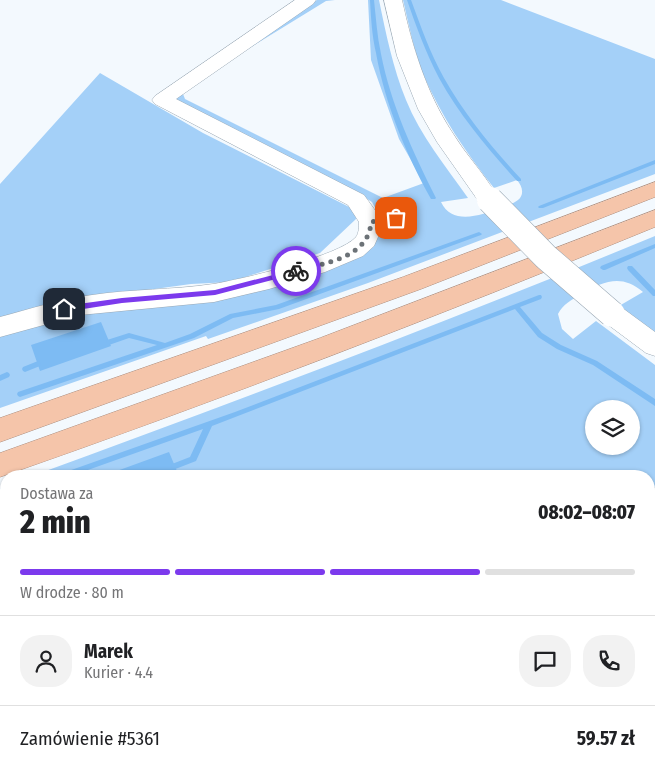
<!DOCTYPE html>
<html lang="pl">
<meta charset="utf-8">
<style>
body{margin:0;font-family:"Fira Sans Condensed",sans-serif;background:#f2f2f2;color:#202124;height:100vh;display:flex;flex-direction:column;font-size:19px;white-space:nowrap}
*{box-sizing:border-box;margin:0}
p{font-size:16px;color:#757577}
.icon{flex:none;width:28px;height:28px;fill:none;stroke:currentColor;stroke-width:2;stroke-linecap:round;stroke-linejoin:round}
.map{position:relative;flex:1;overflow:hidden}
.sheet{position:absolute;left:0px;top:470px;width:655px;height:311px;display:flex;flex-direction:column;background:#fff;border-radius:20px 20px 0 0;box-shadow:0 1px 4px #0004}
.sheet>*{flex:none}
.tools{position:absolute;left:585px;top:400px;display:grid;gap:10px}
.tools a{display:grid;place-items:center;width:55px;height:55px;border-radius:50%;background:#fff;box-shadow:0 1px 4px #0004;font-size:25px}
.pin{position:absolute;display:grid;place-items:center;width:42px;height:42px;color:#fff;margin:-21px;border-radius:10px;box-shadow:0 2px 8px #0006}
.courier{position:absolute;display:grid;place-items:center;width:50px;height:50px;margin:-25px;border:4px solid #7c3aed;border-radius:50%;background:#fff;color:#222;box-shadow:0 1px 6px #0007}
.headline em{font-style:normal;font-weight:800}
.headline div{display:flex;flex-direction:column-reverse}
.headline{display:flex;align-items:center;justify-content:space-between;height:85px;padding:0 20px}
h1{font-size:32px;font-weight:800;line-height:38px}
.bar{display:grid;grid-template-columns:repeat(4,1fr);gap:8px 5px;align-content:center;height:60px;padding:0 20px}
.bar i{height:6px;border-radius:4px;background:#e0e0e0}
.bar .selected{background:#7c3aed}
.bar p{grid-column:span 4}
.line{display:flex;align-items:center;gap:12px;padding:0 20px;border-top:1px solid #e0e0e0}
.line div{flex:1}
.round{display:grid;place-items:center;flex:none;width:52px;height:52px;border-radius:20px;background:#f2f2f2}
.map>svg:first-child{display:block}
</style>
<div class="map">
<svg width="655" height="781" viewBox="0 0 655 781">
<rect width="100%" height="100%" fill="#f3f9fe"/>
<path fill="#a4d0f8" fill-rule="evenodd" d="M 317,0 L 335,0 L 326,1 L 186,87 Z
M 368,0 L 379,0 C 386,34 393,68 406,100 C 420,135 446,167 468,198 L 441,202 C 452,226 482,215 500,208 C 505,206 513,204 518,200 C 525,194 522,186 517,180 L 494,188 C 466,153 441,116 423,74 C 414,51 409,25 403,0 L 501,0 L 655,59 L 655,174 L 368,283 L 208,339 L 206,336 L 0,408 L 0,330 L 341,261 L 378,213 L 372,202 L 356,192 L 174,99 L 185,89 L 183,94 L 185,99 L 383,198 L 424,183 L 399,139 L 371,60 Z
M 100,73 L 203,133 L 355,210 L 356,219 L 320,253 L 230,282 L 191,284 L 111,295 L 0,318 L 0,184 Z
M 655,236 L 655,334 L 619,306 L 643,292 C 621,273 603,282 581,294 C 572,300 563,304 558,314 L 562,329 L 573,339 L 596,321 L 655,365 L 655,490 L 649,488 L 649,476 L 32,476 C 241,400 449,321 655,236 ZM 594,409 L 631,409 L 631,446 L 594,446 Z
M 6,486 L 6,639 L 0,641 L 0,488 Z
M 649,507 L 655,508 L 655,646 L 649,644 Z
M 6,697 L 6,775 L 286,775 L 284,781 L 0,781 L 0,701 Z"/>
<path fill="#7dbbf3" d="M 101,322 L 111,346 L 40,371 L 31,345 Z
M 169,452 L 179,476 L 103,476 Z"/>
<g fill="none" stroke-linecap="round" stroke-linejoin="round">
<path fill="#7dbbf3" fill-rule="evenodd" d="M 370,0 L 374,0 C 376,18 377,36 381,54 C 391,105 413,152 436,198 L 435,199 L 431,199 C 406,154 385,104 376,53 C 372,36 371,18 370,0 Z
M 407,0 L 411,0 C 421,27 430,53 444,78 C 465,115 492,148 521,179 L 521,181 L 517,181 C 488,149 460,116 439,78 C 426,53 416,26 407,0 Z
M 655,160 L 655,164 L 543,208 L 539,208 L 538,207 L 539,206 Z
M 479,232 L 482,234 L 481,235 L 279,309 L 233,318 L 194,338 L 20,397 L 18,396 L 17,394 L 18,392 L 157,345 L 129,338 L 109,345 L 106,342 L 107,340 L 129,333 L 165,343 L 190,334 L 230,314 L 276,305 Z
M 655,244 L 655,248 L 605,270 L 603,270 L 600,268 L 601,266 Z
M 628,266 L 632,266 L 655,290 L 655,296 L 653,296 L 628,270 L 627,268 Z
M 539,295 L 541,295 L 542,297 L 541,299 L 520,307 L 542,333 L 561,345 L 597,361 L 655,399 L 655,406 L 593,365 L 557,349 L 538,337 L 515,309 L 212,426 L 196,461 L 178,468 L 175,469 L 172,468 L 171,466 L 172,464 L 190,457 L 203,429 L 71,476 L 59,476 L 60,474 L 235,412 Z
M 38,361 L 40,362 L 41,364 L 40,366 L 25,372 L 23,371 L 22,369 L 23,367 Z
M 7,372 L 9,373 L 10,375 L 9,377 L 0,381 L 0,375 Z
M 649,626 L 655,628 L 655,636 L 649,634 Z
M 6,715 L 6,724 L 0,726 L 0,717 Z"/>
<g stroke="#9ba9b5" stroke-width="1">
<path id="minor" d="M 295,0 L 316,0 L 313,4 L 176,99 L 364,195 L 377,213 L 396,210 L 404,212 L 408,218 L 404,224 L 382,228 L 374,246 L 363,256 L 325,272 L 269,289 L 214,302 L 80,315 L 0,337 L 0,317 C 30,309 61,299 92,295 C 132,289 173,290 213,284 C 239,280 340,256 356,237 C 359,233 359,227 359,222 L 348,205 L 155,104 L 152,100 L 155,96 Z
M 384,0 L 402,0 C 412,46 426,92 452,132 C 465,154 483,172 496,194 L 493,199 L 485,201 L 477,199 L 437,142 L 418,109 L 397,56 Z
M 612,304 L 621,307 L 655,332 L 655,356 L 646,353 L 603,321 L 599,314 L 603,307 Z
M 649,487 L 655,488 L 655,514 L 649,513 Z
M 6,669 L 6,704 L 0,706 L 0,671 Z"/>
</g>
<g stroke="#ac8e7f" stroke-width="1">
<path id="highway" d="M 655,182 L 655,197 L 421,289 L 0,442 L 0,418 L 403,277 Z
M 655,210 L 655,227 C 439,316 220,400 0,477 L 0,453 L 320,338 Z"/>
</g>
<use href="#minor" fill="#fff" fill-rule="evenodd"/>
<use href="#highway" fill="#f5c5aa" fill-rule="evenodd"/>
<g stroke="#9ba9b5" stroke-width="21" stroke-linecap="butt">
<path id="minor-bridge-far1" d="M 485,194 L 491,201"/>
</g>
<g stroke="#9ba9b5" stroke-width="27" stroke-linecap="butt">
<path id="minor-bridge" d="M 490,200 L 546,257 L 612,314"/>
</g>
<use href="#minor-bridge-far1" stroke="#fff" stroke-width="20"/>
<use href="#minor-bridge" stroke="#fff" stroke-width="26"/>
</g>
<path fill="#7c3aed" d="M 296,269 L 299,269 L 299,273 L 215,295 L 122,303 L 64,312 L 60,309 L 64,306 L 122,298 L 215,290 Z"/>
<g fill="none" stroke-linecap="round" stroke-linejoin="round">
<path stroke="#6c7277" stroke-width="5" stroke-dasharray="0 9" d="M 296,271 C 324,263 369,258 371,222 L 396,218"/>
</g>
</svg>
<div class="tools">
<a><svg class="icon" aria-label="layers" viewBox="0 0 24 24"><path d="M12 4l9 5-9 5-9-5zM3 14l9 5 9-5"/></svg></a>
</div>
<div class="pin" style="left:396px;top:218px;background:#ea580c"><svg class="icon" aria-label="bag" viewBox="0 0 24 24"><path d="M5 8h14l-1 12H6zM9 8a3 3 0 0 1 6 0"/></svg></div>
<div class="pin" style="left:64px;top:309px;background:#1f2937"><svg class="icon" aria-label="home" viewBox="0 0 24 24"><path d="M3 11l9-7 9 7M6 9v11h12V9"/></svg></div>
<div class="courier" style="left:296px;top:271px"><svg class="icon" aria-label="bike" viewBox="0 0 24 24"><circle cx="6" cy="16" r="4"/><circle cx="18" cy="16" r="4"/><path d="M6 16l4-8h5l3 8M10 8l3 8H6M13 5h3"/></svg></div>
<section class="sheet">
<div class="headline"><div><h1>2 min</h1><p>Dostawa za</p></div><em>08:02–08:07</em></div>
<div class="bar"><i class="selected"></i><i class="selected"></i><i class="selected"></i><i></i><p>W drodze · 80 m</p></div>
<div class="line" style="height:90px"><a class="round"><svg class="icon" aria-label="person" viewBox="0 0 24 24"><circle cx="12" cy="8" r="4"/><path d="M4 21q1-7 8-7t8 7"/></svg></a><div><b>Marek</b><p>Kurier · 4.4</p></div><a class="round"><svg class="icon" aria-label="chat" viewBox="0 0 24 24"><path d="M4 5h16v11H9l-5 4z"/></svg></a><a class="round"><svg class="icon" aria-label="phone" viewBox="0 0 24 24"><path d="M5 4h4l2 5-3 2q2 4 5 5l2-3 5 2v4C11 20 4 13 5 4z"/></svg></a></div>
<div class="line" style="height:65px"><div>Zamówienie #5361</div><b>59.57 zł</b></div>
</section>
</div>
